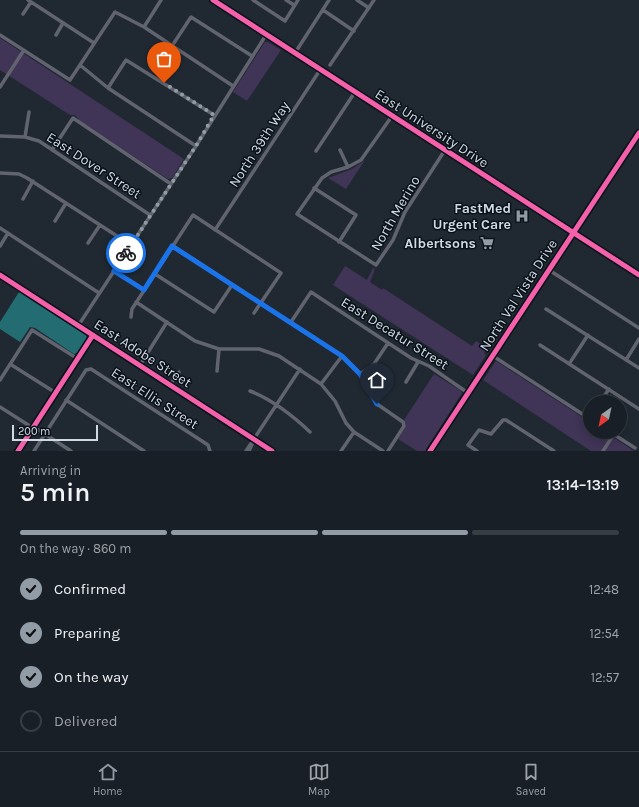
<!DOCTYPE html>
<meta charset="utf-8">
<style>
body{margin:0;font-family:Karla,sans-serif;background:#21272e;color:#f1f3f6;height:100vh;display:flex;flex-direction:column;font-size:15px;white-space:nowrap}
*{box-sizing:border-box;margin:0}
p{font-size:13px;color:#9fa2a7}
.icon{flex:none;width:22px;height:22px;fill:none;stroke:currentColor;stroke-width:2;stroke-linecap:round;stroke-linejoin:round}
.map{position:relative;height:451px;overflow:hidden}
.panel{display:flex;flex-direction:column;background:#181f26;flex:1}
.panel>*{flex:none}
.needle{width:26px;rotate:213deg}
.buttons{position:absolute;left:583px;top:395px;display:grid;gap:8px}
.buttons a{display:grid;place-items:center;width:44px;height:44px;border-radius:50%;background:#181f26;box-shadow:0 2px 10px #0003,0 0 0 1px #363d43;font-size:20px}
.scale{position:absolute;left:12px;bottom:10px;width:86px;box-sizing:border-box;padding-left:4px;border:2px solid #d0dae5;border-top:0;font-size:11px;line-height:14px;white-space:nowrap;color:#d0dae5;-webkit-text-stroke:3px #0a1118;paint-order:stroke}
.pin{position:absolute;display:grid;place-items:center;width:34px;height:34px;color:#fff;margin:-41px -17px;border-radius:50% 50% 50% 0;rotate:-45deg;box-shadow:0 0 4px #0007}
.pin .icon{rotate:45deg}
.courier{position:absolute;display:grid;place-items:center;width:40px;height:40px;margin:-20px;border:3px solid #1a73e8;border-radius:50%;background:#fff;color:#222;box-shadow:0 1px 5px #0007}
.head em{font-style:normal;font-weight:600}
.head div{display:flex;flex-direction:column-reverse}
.head{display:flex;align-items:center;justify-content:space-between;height:68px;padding:0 20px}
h1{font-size:26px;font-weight:600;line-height:30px}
.bar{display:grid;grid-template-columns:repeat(4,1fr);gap:6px 4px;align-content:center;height:48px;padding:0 20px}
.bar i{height:5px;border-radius:3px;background:#363d43}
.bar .current{background:#929ca6}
.bar p{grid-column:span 4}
ol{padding:0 20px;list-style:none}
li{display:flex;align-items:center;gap:12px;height:44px}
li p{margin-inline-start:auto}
li .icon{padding:4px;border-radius:50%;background:#929ca6;color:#111;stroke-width:4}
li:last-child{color:#9fa2a7}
li i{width:22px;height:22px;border:2px solid #363d43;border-radius:50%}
.tab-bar{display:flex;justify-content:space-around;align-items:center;height:56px;border-top:1px solid #363d43;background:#181f26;font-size:11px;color:#9fa2a7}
.tab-bar a{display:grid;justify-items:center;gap:2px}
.tab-bar .current{color:#929ca6}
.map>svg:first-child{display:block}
</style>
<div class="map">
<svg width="639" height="451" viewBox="0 0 639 451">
<rect width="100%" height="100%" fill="#202932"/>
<path fill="#403457" d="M 0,38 L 184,159 L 172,178 L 168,179 L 80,121 L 75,115 L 70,115 L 0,70 Z
M 265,42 L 268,42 L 281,50 L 247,101 L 233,92 Z
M 365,160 L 346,189 L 328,178 L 352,169 Z
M 345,266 L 367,280 L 373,268 L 375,269 L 370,282 L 382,290 L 383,288 L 472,346 L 476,341 L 487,348 L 484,353 L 486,355 L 473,375 L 333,285 Z
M 496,361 L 590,422 L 590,432 L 605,432 L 634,451 L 591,451 L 483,380 Z
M 434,374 L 460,390 L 462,393 L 425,451 L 417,451 L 398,439 L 406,426 L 404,420 Z"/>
<path fill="#236c71" d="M 19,292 L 86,335 L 87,339 L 78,353 L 74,354 L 35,328 L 30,327 L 20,342 L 0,329 L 0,322 Z"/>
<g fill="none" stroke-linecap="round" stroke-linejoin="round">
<path stroke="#61646e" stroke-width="3.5" d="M 28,0 L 94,43
M 253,0 L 285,21 L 298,0
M 286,0 L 294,5
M 357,0 L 369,8
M 323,10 L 354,31
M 23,14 L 31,2
M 144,27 L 161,0
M 0,35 L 70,80 L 115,12 L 144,27 L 233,86
M 56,35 L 63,23
M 172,46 L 191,17 L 252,56
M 295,53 L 329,0
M 80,65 L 108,88 L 196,146
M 330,65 L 374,0
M 0,87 L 24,50
M 108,88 L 126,60 L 214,115
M 392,116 L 361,160 L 348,167 L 331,172 L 322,178 L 297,214 L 376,265 L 393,240 L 405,212 L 445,150
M 0,136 L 25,137 L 39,141 L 150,215
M 25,137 L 29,112
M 52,150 L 73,118 L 171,184
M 340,150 L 348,167
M 316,151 L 355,92
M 0,173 L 19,174 L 27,178 L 131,245
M 314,188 L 356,215 L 339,242
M 23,199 L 33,181
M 55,221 L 66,203
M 0,228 L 99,293
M 215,230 L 320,70
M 88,243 L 100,225
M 0,246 L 8,233
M 173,246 L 342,356 L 360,374 L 377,404 L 403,422 L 404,426 L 388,451
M 549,270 L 639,328
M 114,271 L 144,290
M 155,274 L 214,312 L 232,285
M 0,275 L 272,451
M 136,302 L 195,341 L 219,349 L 259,349 L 279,356 L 321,384 L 335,401 L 346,423 L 354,432 L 383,451
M 546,309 L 639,368
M 131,317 L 132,309 L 193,215 L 281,273 L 254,313
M 291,322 L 311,292 L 411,358 L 429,366 L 468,393
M 78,326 L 196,146 L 266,35
M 540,345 L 639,409
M 493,356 L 590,419
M 626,360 L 639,339
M 10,364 L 56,393
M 569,364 L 588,335
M 140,365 L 167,322
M 217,371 L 219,349
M 360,374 L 374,364 L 388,343
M 0,380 L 32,330 L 78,359
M 406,382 L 418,362
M 321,384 L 342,356
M 170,385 L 179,372
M 250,391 C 273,400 292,415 310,432
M 66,400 L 144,451
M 600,402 L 609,389
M 0,407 L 33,428
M 34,427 L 71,451
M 610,432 L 635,448
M 18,451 L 93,335
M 34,451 L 86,370 L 91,369 L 208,445 L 210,451
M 246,451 L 300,369
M 249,451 L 254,440
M 341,451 L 354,432
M 477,451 L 468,445 L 479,430 L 491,434 L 503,420 L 506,420 L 554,451
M 603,451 L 614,434"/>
<path stroke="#616572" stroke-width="4.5" d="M 213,0 L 639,275
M 430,451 L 639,133"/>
<g stroke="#0a1118" stroke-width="8">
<path id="cycleway" d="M 213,0 L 639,275
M 0,275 L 272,451
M 18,451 L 93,335
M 430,451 L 639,133"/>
</g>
<use href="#cycleway" stroke="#f560ab" stroke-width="5"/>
</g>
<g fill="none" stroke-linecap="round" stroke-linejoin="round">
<path stroke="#929ca6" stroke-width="4" stroke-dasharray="0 7.2" d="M 126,253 L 196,146 L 214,115 L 164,83"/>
<path stroke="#1a73e8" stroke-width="5" d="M 126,253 L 114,271 L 144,290 L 172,246 L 342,356 L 360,374 L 377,404"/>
</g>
<defs>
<g id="hospital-bare" transform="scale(1.08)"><path d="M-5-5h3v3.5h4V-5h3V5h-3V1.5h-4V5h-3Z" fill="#929ca6" stroke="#0a1118" stroke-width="2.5" paint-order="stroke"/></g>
<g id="supermarket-bare" transform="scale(1.08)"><path d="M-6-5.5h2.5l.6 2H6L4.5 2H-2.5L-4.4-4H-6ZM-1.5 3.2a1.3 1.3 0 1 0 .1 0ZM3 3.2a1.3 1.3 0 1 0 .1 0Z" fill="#929ca6" stroke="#0a1118" stroke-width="2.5" paint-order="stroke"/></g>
</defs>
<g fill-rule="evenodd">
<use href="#hospital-bare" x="522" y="216"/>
<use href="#supermarket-bare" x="487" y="243"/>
</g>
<g text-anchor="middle" stroke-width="3" stroke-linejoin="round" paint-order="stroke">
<g font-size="14" fill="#d0dae5" stroke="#0a1118">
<text transform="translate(432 128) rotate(33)" y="5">East University Drive</text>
<text transform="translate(259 144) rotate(-57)" y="5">North 39th Way</text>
<text transform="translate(94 165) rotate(33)" y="5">East Dover Street</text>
<text transform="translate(395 213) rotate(-60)" y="5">North Merino</text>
<text transform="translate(518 295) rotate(-57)" y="5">North Val Vista Drive</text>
<text transform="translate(395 333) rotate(32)" y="5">East Decatur Street</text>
<text transform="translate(143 353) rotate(33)" y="5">East Adobe Street</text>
<text transform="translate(155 398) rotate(33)" y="5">East Ellis Street</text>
</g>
<g font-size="14" font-weight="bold" fill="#d0dae5" stroke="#0a1118" text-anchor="end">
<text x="511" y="213">FastMed<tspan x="511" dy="16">Urgent Care</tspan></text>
<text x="476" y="248">Albertsons</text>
</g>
</g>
</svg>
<div class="buttons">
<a><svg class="needle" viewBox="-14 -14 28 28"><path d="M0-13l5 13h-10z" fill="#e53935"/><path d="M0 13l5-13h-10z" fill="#9fa2a7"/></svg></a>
</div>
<div class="scale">200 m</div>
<div class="pin" style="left:164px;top:83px;background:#ea580c"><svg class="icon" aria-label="bag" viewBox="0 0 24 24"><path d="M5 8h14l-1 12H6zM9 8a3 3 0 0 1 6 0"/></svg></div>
<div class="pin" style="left:377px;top:404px;background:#1f2937"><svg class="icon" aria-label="home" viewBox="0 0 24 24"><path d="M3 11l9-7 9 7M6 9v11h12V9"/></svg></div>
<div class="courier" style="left:126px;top:253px"><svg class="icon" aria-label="bike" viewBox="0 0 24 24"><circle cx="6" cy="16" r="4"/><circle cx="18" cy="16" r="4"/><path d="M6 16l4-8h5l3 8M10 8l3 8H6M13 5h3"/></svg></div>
</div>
<section class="panel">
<div class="head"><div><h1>5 min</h1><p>Arriving in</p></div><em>13:14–13:19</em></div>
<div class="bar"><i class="current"></i><i class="current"></i><i class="current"></i><i></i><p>On the way · 860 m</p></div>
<ol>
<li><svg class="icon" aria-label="check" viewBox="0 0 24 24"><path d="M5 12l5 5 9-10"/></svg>Confirmed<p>12:48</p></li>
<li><svg class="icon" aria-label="check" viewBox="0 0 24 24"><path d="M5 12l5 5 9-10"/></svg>Preparing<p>12:54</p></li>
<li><svg class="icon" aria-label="check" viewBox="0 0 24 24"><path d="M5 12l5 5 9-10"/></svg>On the way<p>12:57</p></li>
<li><i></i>Delivered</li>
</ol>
</section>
<nav class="tab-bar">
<a class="current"><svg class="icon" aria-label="home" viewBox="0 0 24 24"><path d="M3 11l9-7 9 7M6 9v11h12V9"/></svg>Home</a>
<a><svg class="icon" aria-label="map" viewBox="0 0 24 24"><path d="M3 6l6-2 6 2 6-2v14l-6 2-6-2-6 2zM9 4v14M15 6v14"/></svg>Map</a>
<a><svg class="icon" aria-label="saved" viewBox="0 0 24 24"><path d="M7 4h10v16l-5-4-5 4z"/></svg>Saved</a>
</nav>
